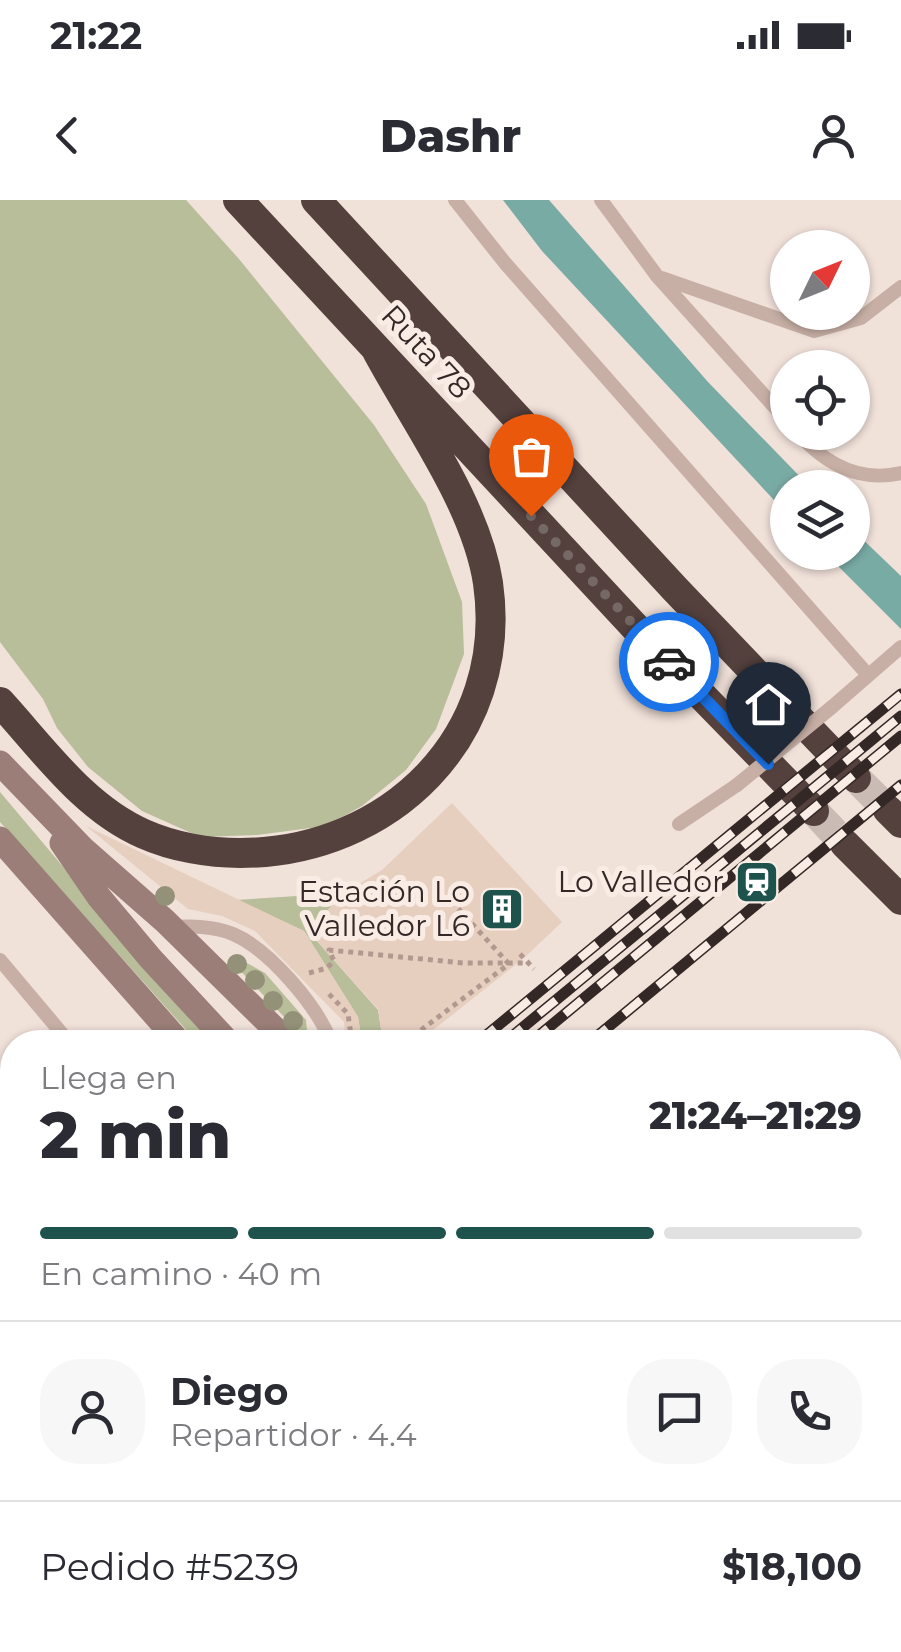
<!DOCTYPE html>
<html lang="es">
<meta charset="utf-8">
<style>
body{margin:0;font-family:Montserrat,sans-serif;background:#f7f7f7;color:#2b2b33;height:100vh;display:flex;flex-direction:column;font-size:38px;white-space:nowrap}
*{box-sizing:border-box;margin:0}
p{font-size:32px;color:#7c7c81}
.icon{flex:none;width:55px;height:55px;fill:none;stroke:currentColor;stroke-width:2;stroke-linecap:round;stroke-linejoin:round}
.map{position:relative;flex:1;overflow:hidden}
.side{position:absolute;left:0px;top:830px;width:902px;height:622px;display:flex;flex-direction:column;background:#fff;border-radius:40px 40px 0 0;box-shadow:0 2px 8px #0004}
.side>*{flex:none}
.needle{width:65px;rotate:47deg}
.buttons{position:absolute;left:770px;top:30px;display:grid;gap:20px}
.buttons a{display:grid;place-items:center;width:100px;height:100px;border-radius:50%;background:#fff;box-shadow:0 2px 8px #0004;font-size:50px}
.pin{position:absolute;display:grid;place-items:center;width:85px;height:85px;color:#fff;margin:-102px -42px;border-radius:50% 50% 50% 0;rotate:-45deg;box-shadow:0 0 10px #0007}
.pin .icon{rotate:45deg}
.courier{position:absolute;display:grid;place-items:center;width:100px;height:100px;margin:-50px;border:8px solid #1a73e8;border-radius:50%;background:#fff;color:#222;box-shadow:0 2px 12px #0007}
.head em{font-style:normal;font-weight:800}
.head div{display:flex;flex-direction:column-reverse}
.head{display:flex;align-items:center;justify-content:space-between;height:170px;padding:0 40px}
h1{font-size:65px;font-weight:800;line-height:75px}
.bar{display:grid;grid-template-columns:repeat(4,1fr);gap:15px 10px;align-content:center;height:120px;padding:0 40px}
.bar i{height:12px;border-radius:8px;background:#e1e1e2}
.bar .selected{background:#1e524d}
.bar p{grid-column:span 4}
.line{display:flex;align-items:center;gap:25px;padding:0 40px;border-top:2px solid #e1e1e2}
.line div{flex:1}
.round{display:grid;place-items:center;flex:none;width:105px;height:105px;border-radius:40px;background:#f7f7f7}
.status{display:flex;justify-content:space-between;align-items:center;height:70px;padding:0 50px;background:#fff;direction:ltr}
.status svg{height:28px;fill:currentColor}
header{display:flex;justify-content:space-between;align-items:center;height:130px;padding:0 40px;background:#fff;font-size:45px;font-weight:800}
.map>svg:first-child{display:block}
</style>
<div class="status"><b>21:22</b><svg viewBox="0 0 49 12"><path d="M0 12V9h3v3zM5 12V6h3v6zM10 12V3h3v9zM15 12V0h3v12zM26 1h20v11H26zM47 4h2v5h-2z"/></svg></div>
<header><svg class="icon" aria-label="back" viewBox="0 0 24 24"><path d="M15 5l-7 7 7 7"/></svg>Dashr<svg class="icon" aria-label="person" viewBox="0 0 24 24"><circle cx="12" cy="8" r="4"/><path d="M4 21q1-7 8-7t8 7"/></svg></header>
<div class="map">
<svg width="901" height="1452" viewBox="0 0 901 1452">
<rect width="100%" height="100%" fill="#f0e1d9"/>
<path fill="#b8bd9a" d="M 0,0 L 186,0 L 239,59 L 374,225 L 426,304 L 462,402 L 464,454 L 436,529 L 406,570 L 362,606 L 326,626 L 257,635 L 200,637 L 142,611 L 88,567 L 57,528 L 43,499 L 0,442 Z
M 0,592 L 211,842 L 197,842 L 0,622 Z
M 344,693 L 308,731 L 378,810 L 383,842 L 362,842 L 358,817 L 304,731 L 236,700 Z
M 234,756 L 265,773 L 306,820 L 308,842 L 230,760 Z"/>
<path fill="#e7cfc0" d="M 452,603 L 562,722 L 524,758 L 418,842 L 383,842 L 378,809 L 308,731 L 344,693 L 382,670 Z
M 86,626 L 304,731 L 358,817 L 362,842 L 346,842 L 344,822 L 255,731 L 222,716 L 188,709 Z"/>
<path fill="#79aba5" d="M 503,0 L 549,0 L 708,182 L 810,287 L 788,288 L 787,314 L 542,51 Z
M 853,330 L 901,376 L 901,429 L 825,353 L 852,352 Z"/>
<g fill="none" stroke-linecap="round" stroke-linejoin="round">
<path stroke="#cabcb5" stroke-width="30" stroke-dasharray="30 15" stroke-linecap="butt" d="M 856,578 L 888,610
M 814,611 L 845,644"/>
<path stroke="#b29990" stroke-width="5" stroke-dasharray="5 5" stroke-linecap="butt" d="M 520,754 L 534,769
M 309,773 L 327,768 L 334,761 L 329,750 L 463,763 L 529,763
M 329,794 L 348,814 L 351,835
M 405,842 L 509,764 L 454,704"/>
<path stroke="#c7afa5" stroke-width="14" d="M 455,0 L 505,63 L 868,475
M 601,0 L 657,76 L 788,222
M 662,78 L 814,131 L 861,118 L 901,87
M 797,232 C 824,263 859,283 901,273
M 832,507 L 901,447
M 679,624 L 737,585
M 171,727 C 192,726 213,726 233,734 C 270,750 317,806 331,842
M 0,760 L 69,842
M 0,884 L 12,898
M 890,921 L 901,936
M 0,992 L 12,1007
M 890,1004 L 901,994
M 0,1036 L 12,1024
M 890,1265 L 901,1255
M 236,1440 L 247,1452
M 347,1452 L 364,1445 L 389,1448
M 890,1452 L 901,1443"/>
<path stroke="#9a7e77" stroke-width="25" d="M 0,563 L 83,649 L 165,721 L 288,842
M 0,639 L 179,842
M 62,643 L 99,697 L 151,759 L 228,842
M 0,1152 L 12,1142
M 718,1440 L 729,1452
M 787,1440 L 798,1452"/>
<path stroke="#54413e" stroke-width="30" d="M 238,0 L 634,426 L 814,611
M 316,0 L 675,389 L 856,578
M 0,502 C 43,549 84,608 144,634 C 173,647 209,653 240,653 C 389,653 510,536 488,383 C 476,304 415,222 377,151
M 888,610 L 901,623
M 845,644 L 901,700"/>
<g stroke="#332826" stroke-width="11">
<path id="rail" d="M 478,842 L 901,494
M 505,842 L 901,516
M 531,842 L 901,536
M 590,842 L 901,585
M 0,1233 L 12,1223
M 0,1255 L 12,1245
M 0,1275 L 12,1265
M 0,1296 L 12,1286"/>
</g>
<use href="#rail" stroke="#f8ece4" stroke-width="8" stroke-dasharray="22" stroke-linecap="butt"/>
<path stroke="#c7afa5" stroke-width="14" d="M 737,585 L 832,507"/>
</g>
<g fill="#949179">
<circle cx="165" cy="696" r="10"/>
<circle cx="237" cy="764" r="10"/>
<circle cx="255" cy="780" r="10"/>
<circle cx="273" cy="801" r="10"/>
<circle cx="293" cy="821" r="10"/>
</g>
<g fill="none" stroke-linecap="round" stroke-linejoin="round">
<path stroke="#756965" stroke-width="10" stroke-dasharray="0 18" d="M 531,316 L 669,462"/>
<path stroke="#1a73e8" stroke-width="12" d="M 669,462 L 768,564"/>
</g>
<defs>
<g id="station-square" transform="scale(2.25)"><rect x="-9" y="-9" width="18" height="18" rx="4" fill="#1e524d" stroke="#f8ece4"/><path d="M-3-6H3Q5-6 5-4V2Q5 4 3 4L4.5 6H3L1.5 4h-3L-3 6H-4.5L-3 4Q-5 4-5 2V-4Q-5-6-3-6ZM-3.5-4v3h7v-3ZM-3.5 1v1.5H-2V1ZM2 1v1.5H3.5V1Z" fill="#fff"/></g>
<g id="building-square" transform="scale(2.25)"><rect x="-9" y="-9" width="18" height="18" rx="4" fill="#1e524d" stroke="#f8ece4"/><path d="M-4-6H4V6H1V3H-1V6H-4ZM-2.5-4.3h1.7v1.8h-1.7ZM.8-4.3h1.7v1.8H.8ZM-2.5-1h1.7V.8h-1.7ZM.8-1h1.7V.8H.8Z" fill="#fff"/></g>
</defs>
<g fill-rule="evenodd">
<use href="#station-square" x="757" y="682"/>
<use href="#building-square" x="502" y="709"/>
</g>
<g text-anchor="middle" stroke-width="10" stroke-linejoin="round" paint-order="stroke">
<g font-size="30" fill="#332826" stroke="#f8ece4">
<text transform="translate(426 152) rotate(47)" y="10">Ruta 78</text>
</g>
<g font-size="30" fill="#332826" stroke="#f8ece4" text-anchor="end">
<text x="724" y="692">Lo Valledor</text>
<text x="470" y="702">Estación Lo<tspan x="470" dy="34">Valledor L6</tspan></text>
</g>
</g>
</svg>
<div class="buttons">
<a><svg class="needle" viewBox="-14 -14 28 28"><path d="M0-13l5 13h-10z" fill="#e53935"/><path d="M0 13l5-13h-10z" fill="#7c7c81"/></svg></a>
<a><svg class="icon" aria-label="locate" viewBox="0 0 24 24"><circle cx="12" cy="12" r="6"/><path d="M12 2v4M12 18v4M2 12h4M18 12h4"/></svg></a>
<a><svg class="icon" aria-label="layers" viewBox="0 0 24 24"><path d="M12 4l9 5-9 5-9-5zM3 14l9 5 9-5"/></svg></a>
</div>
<div class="pin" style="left:531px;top:316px;background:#ea580c"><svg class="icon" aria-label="bag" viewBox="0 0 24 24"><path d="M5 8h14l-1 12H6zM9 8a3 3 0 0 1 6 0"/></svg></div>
<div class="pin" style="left:768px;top:564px;background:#1f2937"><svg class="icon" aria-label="home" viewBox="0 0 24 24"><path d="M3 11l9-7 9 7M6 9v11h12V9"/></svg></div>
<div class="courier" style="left:669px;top:462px"><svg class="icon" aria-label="car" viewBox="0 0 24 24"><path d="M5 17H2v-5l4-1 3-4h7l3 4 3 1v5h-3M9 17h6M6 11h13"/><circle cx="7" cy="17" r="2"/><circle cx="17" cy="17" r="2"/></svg></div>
<section class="side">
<div class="head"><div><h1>2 min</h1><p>Llega en</p></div><em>21:24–21:29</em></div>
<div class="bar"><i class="selected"></i><i class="selected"></i><i class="selected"></i><i></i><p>En camino · 40 m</p></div>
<div class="line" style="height:180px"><a class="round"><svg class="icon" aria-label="person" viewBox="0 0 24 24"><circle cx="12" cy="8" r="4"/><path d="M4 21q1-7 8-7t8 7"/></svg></a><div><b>Diego</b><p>Repartidor · 4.4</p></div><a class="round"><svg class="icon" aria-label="chat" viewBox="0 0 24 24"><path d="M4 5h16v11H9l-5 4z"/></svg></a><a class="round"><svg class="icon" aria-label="phone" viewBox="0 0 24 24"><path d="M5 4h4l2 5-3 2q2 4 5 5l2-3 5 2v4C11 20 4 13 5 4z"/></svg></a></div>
<div class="line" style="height:130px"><div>Pedido #5239</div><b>$18,100</b></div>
</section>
</div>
